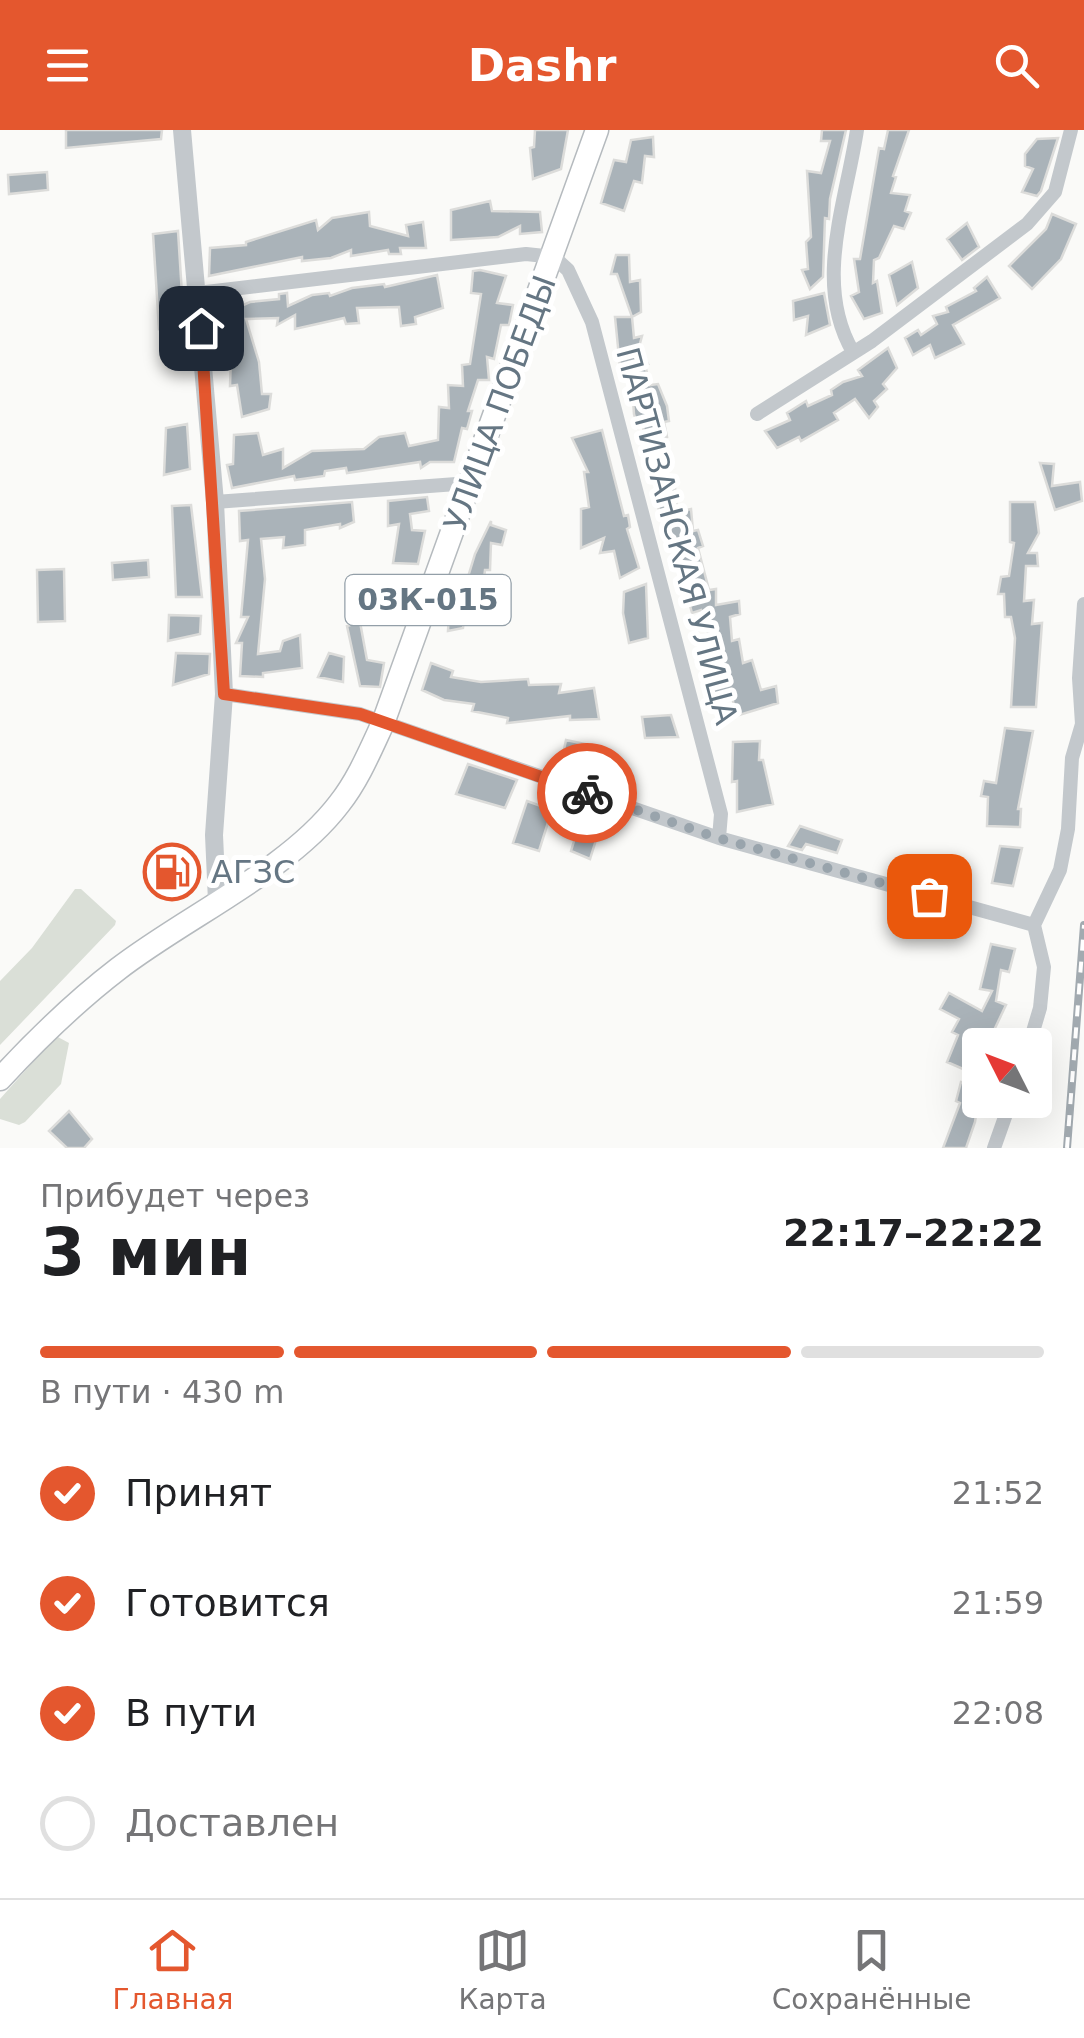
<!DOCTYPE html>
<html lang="ru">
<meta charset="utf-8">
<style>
body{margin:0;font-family:"DejaVu Sans",sans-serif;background:#f6f6f6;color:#202124;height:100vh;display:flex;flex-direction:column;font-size:38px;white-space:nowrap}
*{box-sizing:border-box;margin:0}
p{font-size:32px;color:#757577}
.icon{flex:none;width:55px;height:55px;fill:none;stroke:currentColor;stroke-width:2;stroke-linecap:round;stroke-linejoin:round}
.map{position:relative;height:1018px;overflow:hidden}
.panel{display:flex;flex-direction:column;background:#fff;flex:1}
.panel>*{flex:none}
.needle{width:65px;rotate:312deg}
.tools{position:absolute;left:962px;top:898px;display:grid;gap:20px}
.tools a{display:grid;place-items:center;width:90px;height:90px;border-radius:10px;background:#fff;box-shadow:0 10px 40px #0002;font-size:50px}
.pin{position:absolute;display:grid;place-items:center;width:85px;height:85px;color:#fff;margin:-42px;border-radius:20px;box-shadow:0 5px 15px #0006}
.courier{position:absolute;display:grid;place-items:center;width:100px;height:100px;margin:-50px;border:8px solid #e4572e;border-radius:50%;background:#fff;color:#222;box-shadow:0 2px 12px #0007}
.overview em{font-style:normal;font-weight:600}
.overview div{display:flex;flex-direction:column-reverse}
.overview{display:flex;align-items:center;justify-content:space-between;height:170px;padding:0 40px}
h1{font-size:65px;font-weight:600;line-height:75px}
.bar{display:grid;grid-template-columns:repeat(4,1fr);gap:15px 10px;align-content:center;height:120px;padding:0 40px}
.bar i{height:12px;border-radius:8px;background:#e0e0e0}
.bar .active{background:#e4572e}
.bar p{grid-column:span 4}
ol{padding:0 40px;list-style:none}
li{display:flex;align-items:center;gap:30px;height:110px}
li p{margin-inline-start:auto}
li .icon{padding:10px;border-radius:50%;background:#e4572e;color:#fff;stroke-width:4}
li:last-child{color:#757577}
li i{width:55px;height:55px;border:5px solid #e0e0e0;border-radius:50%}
header{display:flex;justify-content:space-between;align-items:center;height:130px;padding:0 40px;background:#e4572e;color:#fff;font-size:45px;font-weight:600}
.tabs{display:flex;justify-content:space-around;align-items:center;height:140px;border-top:2px solid #e0e0e0;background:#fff;font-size:28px;color:#757577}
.tabs a{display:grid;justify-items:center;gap:5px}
.tabs .active{color:#e4572e}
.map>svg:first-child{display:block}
</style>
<header><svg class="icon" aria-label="menu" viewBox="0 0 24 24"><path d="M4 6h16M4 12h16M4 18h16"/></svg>Dashr<svg class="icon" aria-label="search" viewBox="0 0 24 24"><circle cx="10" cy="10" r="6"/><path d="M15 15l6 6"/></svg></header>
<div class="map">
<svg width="1084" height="1018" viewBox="0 0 1084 1018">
<rect width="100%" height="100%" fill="#fafaf8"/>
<path fill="#dadfd7" d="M 75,759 L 81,759 L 116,791 L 115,795 L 0,915 L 0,851 L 32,818 Z
M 56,906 L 69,913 L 61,954 L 25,992 L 19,995 L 0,989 L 0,969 Z"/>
<path fill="#aab3b9" stroke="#dcdcda" stroke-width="2.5" d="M 66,0 L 162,0 L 161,9 L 66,18 Z
M 535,0 L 568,0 L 561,39 L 533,49 L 530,18 L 534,17 Z
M 822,0 L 846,0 L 830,69 L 829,89 L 825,88 L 823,147 L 810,159 L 802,140 L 808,139 L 806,112 L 811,107 L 807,41 L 821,43 L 830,11 L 821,11 Z
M 888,0 L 909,0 L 893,46 L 896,47 L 891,63 L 910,65 L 905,81 L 911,83 L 904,99 L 894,96 L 879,128 L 874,130 L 873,153 L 877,151 L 882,183 L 864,189 L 851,166 L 859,162 L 854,129 L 860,129 L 879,18 L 884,19 Z
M 653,7 L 654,27 L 645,26 L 642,53 L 634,51 L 624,81 L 601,73 L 614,30 L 626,32 L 631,10 Z
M 1058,8 L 1041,61 L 1037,66 L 1022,62 L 1033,39 L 1025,36 L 1025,24 L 1037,9 Z
M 47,42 L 48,60 L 9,64 L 8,45 Z
M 490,71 L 492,81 L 540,82 L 542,102 L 520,104 L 520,96 L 498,107 L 451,110 L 451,80 Z
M 369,82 L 370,96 L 408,106 L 406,95 L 423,92 L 426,118 L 400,118 L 401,124 L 389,124 L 388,120 L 351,126 L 351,120 L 331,128 L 302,131 L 302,127 L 209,146 L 210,118 L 246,115 L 246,112 L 316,90 L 318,100 L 332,88 Z
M 1052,84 L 1076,94 L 1061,129 L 1032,159 L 1009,136 L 1046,99 Z
M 967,93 L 979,117 L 962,130 L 947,109 Z
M 178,101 L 184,196 L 159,199 L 153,104 Z
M 616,125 L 629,125 L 630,152 L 640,150 L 641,182 L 632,187 L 617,144 L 611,144 Z
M 912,132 L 918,158 L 897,175 L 889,145 Z
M 480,140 L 506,146 L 497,173 L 513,175 L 509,195 L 501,195 L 494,229 L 487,227 L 489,250 L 478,250 L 468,281 L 472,281 L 467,299 L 462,298 L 454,332 L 430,332 L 421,338 L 420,332 L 347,343 L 346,338 L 325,341 L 324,346 L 295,350 L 294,346 L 232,358 L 227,335 L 233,334 L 234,305 L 258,303 L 263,325 L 283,319 L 283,338 L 312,321 L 364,319 L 379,307 L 405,303 L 409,316 L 438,310 L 439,277 L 449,278 L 448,255 L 463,256 L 462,235 L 470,234 L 481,164 L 471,163 L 473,141 Z
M 437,145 L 443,178 L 415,187 L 416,194 L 401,196 L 399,177 L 357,178 L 359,193 L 346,194 L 344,188 L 295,199 L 295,185 L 277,195 L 278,188 L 246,189 L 259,232 L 262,264 L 271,264 L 269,279 L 242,287 L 237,255 L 230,256 L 231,228 L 223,230 L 226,201 L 239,200 L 232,180 L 250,172 L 279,169 L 279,164 L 287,163 L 288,176 L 312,165 L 329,163 L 330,166 L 352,158 L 384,154 L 385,157 Z
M 987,147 L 1000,168 L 953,195 L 964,214 L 935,228 L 930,215 L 913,225 L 905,208 L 918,200 L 921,205 L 937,194 L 933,186 L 948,182 L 946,177 L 976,161 L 974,158 Z
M 824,163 L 830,195 L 806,205 L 808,186 L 794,190 L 793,171 Z
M 615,187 L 632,187 L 634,208 L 642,206 L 639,217 L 648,234 L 645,235 L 650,255 L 658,254 L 667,276 L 669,291 L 664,292 L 667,307 L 653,310 L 670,334 L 649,338 L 643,296 L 638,298 L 634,284 L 632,257 L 621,247 Z
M 888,218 L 897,238 L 883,254 L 887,259 L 874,271 L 878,277 L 869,288 L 855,269 L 834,283 L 838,290 L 801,311 L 799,307 L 777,318 L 765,301 L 790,290 L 787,283 L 806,271 L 808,276 L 832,265 L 831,260 L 843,252 L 862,246 L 858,240 Z
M 187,294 L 190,339 L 164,345 L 166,298 Z
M 602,300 L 624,386 L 628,385 L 630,397 L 627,399 L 639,438 L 620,448 L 614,421 L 600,423 L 604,408 L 581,418 L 581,379 L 589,377 L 584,342 L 588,342 L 572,308 Z
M 1040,333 L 1054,334 L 1052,356 L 1080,352 L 1082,371 L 1055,380 Z
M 675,357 L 677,382 L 691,379 L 693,401 L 698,400 L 703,416 L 698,418 L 709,460 L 716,459 L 716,475 L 739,471 L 740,484 L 730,487 L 732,511 L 739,509 L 743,533 L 752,530 L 761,560 L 776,556 L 778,573 L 736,586 L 732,566 L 715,574 L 706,545 L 711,543 L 700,520 L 712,516 L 701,480 L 692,483 L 686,461 L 680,462 L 679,426 L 674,428 L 664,379 L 659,382 L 657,361 Z
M 427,367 L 429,381 L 410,384 L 412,400 L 425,401 L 418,434 L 393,433 L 399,394 L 388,396 L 388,371 Z
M 352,372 L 354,392 L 340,398 L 340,394 L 305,400 L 305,415 L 283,418 L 284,407 L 261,409 L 265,449 L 258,524 L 280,521 L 283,511 L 300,505 L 302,538 L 263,543 L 263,547 L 240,546 L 242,513 L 236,513 L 248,487 L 241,487 L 248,410 L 240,411 L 239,381 Z
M 1010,372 L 1035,372 L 1039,403 L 1028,423 L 1037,423 L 1038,436 L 1026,436 L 1024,471 L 1034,470 L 1032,494 L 1042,493 L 1036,577 L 1011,577 L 1015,508 L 1011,487 L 1005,487 L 1004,464 L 998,464 L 1001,447 L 1009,446 L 1014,413 L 1010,412 Z
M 191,375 L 202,467 L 176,467 L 172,376 Z
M 491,391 L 491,395 L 506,400 L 502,415 L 491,413 L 490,440 L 485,440 L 483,457 L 473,455 L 466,474 L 463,498 L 448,501 L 449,482 L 457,483 L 475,424 Z
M 148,430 L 149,447 L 113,450 L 112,433 Z
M 64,439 L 65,491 L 38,492 L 37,440 Z
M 385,452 L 410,459 L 407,471 L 400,472 L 402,495 L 369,493 L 377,475 L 385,477 Z
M 646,454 L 648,508 L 629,513 L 623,483 L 624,462 Z
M 169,485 L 201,486 L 200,504 L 168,511 Z
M 360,492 L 367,530 L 384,533 L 380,557 L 360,556 L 347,496 Z
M 176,523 L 210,524 L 209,544 L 173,555 Z
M 329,523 L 344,527 L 343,552 L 318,547 Z
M 431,533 L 453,541 L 451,547 L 481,552 L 528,549 L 529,555 L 561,554 L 559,563 L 594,558 L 599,589 L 570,590 L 570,586 L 507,593 L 508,588 L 472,581 L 474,574 L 444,570 L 422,560 Z
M 671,585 L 678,607 L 645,608 L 642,587 Z
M 1005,598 L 1033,601 L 1018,679 L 1021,679 L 1020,697 L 987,696 L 988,667 L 981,666 L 984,651 L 996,653 Z
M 566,610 L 585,614 L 585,618 L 611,631 L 606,655 L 560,639 Z
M 760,611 L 759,630 L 763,630 L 773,674 L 737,682 L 737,651 L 732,652 L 733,612 Z
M 468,634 L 517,650 L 505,678 L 456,664 Z
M 527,671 L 552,680 L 539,721 L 513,713 Z
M 581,688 L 601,694 L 590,729 L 571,721 Z
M 800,696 L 842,710 L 837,723 L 806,714 L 802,720 L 788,716 Z
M 1000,716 L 1022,718 L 1013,756 L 992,753 Z
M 991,814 L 1015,819 L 1009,842 L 1001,840 L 996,871 L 1006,875 L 987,915 L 980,915 L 970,942 L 947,932 L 958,905 L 952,902 L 959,889 L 940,879 L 949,863 L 982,881 L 992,861 L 980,859 Z
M 961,952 L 980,958 L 975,992 L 966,1018 L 943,1018 L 960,973 L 956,971 Z
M 69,981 L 92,1009 L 84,1018 L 67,1018 L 49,1001 Z"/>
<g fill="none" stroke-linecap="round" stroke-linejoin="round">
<g stroke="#b5babe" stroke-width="25">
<path id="primary" d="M 0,949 C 37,909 75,872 118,839 C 185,787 288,741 339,674 C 358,650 370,621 383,593 L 597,0"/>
</g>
<path stroke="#c3c8cc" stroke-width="14" d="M 198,163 L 526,124 L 554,127 L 568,140 L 592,192 L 721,684 L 719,708
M 853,222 C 813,154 846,73 857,0
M 757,284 L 872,211 L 1027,94 L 1055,62 L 1071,0
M 215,372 L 470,353
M 224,564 L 360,584 L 719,708 L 1034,795
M 1029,915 L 1040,878 L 1044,837 L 1034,795 L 1060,740 L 1068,699 L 1072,628 L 1082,594 L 1079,548 L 1084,474
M 994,1018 L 1011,970"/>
<path stroke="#c3c8cc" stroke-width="18" d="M 182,0 L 215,372 L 224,564 L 214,705 L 217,771"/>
<use href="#primary" stroke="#fff" stroke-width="22"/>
<g stroke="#a2aab0" stroke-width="8">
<path id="rail" d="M 1067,1018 L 1084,795"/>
</g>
<use href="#rail" stroke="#fff" stroke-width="4" stroke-dasharray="11" stroke-linecap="butt"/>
</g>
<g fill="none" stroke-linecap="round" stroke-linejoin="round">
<path stroke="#99a4ac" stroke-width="10" stroke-dasharray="0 18" d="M 587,663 L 718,708 L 929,766"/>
<path stroke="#e4572e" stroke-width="12" d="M 201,198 L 224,564 L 360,584 L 587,663"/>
</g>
<defs>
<g id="fuel-ring" transform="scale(2.875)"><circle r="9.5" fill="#fff" stroke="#e4572e" stroke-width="1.5"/><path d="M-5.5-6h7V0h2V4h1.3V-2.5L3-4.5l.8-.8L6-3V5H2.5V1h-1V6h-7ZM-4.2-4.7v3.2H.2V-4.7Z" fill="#e4572e"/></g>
</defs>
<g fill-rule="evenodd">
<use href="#fuel-ring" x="172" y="742"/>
</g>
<g text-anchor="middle" stroke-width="10" stroke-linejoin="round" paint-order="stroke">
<rect fill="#fff" stroke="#939fa8" stroke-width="2.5" x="345.5" y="445" width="165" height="50" rx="8"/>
<g font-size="30" font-weight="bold" fill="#657683">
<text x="428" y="480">03К-015</text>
</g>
<g font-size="32" fill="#657683" stroke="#fff">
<text transform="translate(500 273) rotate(-70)" y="11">УЛИЦА ПОБЕДЫ</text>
<text transform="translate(677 406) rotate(75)" y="11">ПАРТИЗАНСКАЯ УЛИЦА</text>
</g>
<g font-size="32" fill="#657683" stroke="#fff" text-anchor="start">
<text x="211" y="753">АГЗС</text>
</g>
</g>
</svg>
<div class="tools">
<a><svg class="needle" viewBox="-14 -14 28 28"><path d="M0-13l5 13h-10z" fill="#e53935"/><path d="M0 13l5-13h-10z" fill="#757577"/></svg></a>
</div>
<div class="pin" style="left:929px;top:766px;background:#ea580c"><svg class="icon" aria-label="bag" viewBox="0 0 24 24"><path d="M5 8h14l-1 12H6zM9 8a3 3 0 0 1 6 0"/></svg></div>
<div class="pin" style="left:201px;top:198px;background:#1f2937"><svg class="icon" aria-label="home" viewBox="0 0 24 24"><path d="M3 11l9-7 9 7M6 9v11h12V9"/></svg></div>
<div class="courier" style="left:587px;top:663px"><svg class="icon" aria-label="bike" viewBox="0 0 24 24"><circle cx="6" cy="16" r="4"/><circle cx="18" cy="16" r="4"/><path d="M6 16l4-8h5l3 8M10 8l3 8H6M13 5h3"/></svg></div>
</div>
<section class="panel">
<div class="overview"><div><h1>3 мин</h1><p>Прибудет через</p></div><em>22:17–22:22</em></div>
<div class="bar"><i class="active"></i><i class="active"></i><i class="active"></i><i></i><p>В пути · 430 m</p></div>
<ol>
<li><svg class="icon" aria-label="check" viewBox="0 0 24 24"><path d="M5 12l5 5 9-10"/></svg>Принят<p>21:52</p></li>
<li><svg class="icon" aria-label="check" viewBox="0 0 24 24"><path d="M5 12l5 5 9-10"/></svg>Готовится<p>21:59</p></li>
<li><svg class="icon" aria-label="check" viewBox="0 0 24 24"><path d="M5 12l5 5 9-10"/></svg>В пути<p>22:08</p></li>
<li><i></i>Доставлен</li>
</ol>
</section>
<nav class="tabs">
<a class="active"><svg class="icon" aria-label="home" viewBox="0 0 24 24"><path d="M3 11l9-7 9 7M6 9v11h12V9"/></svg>Главная</a>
<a><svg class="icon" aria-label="map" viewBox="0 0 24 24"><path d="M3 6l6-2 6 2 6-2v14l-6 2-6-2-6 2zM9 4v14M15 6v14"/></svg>Карта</a>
<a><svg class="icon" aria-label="saved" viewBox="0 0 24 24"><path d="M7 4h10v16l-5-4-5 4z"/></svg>Сохранённые</a>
</nav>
